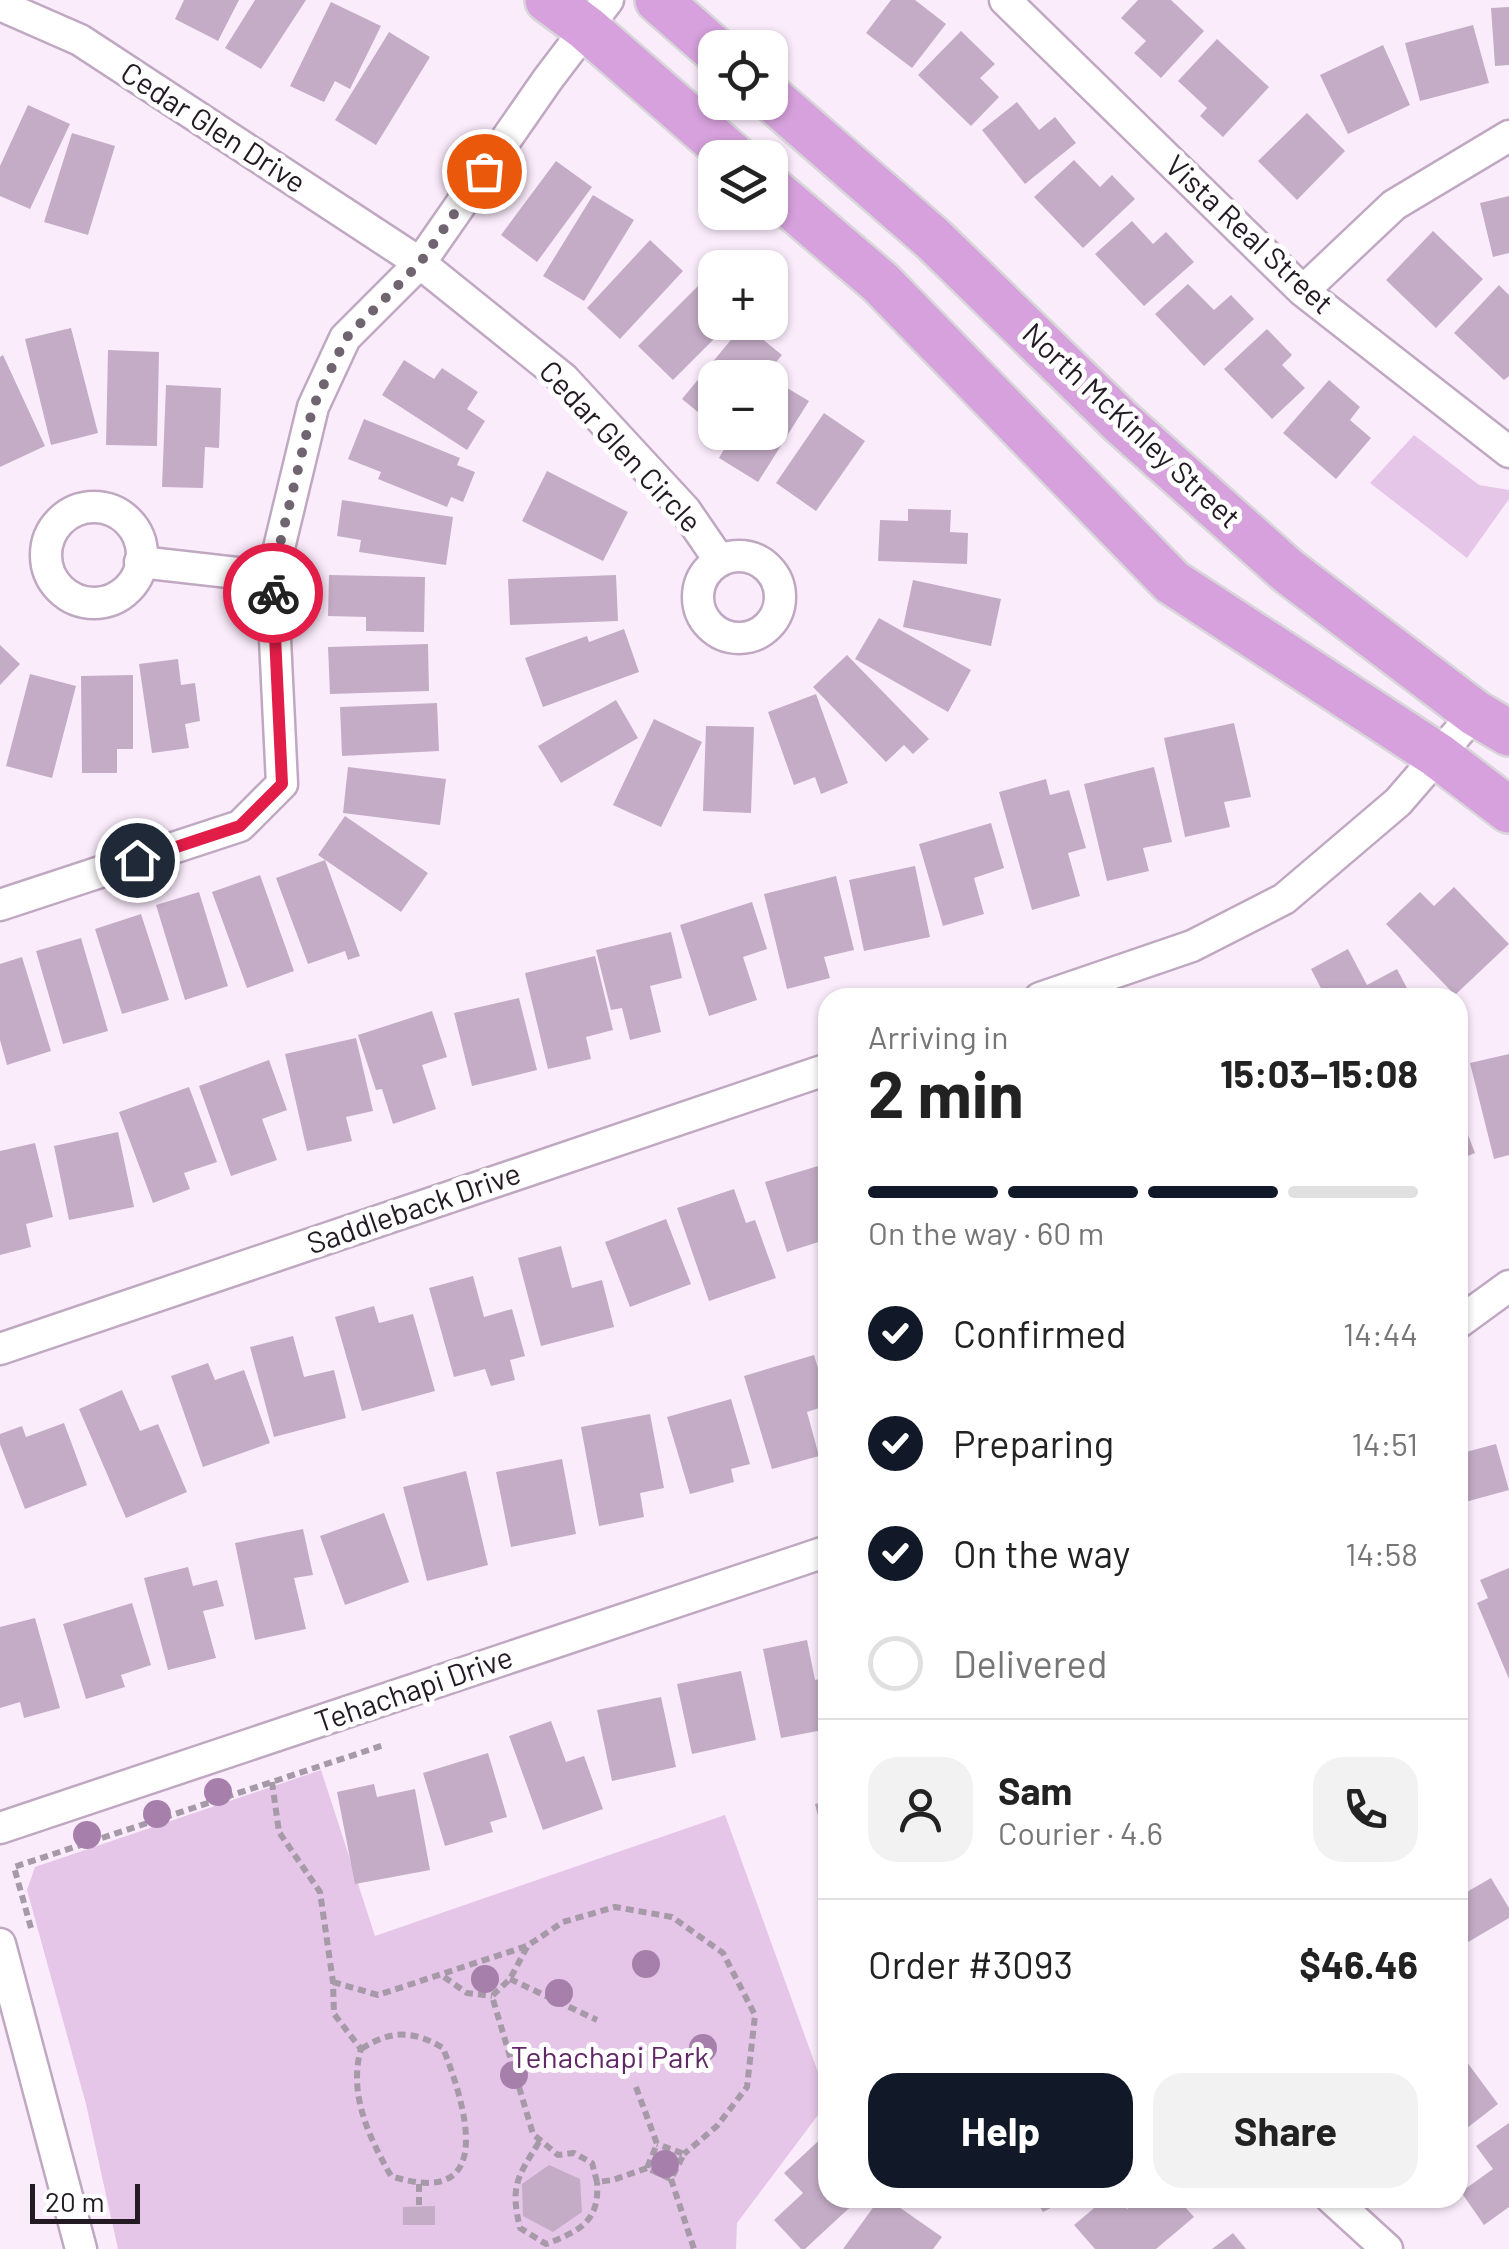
<!DOCTYPE html>
<meta charset="utf-8">
<style>
body{margin:0;font-family:Barlow,sans-serif;background:#f2f2f2;color:#222;height:100vh;display:flex;flex-direction:column;font-size:38px;white-space:nowrap}
*{box-sizing:border-box;margin:0}
p{font-size:32px;color:#767676}
.icon{flex:none;width:55px;height:55px;fill:none;stroke:currentColor;stroke-width:2;stroke-linecap:round;stroke-linejoin:round}
.map{position:relative;flex:1;overflow:hidden}
.details{position:absolute;left:818px;top:988px;width:650px;height:1220px;display:flex;flex-direction:column;background:#fff;border-radius:30px;box-shadow:0 2px 8px #0004}
.details>*{flex:none}
.controls{position:absolute;left:698px;top:30px;display:grid;gap:20px}
.controls a{display:grid;place-items:center;width:90px;height:90px;border-radius:20px;background:#fff;box-shadow:0 2px 8px #0004;font-size:50px}
.scale{position:absolute;left:30px;bottom:25px;width:110px;box-sizing:border-box;padding-left:10px;border:5px solid #231a24;border-top:0;font-size:28px;line-height:35px;white-space:nowrap;color:#231a24;-webkit-text-stroke:8px #fff;paint-order:stroke}
.pin{position:absolute;display:grid;place-items:center;width:85px;height:85px;color:#fff;margin:-42px;border:5px solid #fff;border-radius:50%;box-shadow:0 2px 10px #0007}
.courier{position:absolute;display:grid;place-items:center;width:100px;height:100px;margin:-50px;border:8px solid #e11d48;border-radius:50%;background:#fff;color:#222;box-shadow:0 2px 12px #0007}
.headline em{font-style:normal;font-weight:700}
.headline div{display:flex;flex-direction:column-reverse}
.headline{display:flex;align-items:center;justify-content:space-between;height:170px;padding:0 50px}
h1{font-size:65px;font-weight:700;line-height:75px}
.bar{display:grid;grid-template-columns:repeat(4,1fr);gap:15px 10px;align-content:center;height:120px;padding:0 50px}
.bar i{height:12px;border-radius:8px;background:#e0e0e0}
.bar .active{background:#111827}
.bar p{grid-column:span 4}
.line{display:flex;align-items:center;gap:25px;padding:0 50px;border-top:2px solid #e0e0e0}
.line div{flex:1}
.round{display:grid;place-items:center;flex:none;width:105px;height:105px;border-radius:30px;background:#f2f2f2}
ol{padding:0 50px;list-style:none}
li{display:flex;align-items:center;gap:30px;height:110px}
li p{margin-inline-start:auto}
li .icon{padding:10px;border-radius:50%;background:#111827;color:#fff;stroke-width:4}
li:last-child{color:#767676}
li i{width:55px;height:55px;border:5px solid #e0e0e0;border-radius:50%}
.cta{display:flex;gap:20px;margin-top:auto;padding:20px 50px}
.cta a{flex:1;height:115px;border-radius:30px;background:#111827;color:#fff;font-size:40px;font-weight:700;line-height:115px;text-align:center}
.cta a+a{background:#f2f2f2;color:#222}
.map>svg:first-child{display:block}
</style>
<div class="map">
<svg width="1509" height="2249" viewBox="0 0 1509 2249">
<rect width="100%" height="100%" fill="#fbecfc"/>
<path fill="#e5c5e8" d="M 1414,435 L 1479,485 L 1509,490 L 1509,499 L 1467,558 L 1370,483 Z
M 321,1770 L 375,1936 L 725,1815 L 827,2097 L 827,2103 L 737,2223 L 736,2249 L 118,2249 L 86,2104 L 27,1890 L 35,1867 Z"/>
<path fill="#c4acc6" d="M 184,0 L 239,0 L 218,41 L 175,19 Z
M 255,0 L 306,0 L 261,69 L 225,48 Z
M 891,0 L 915,0 L 946,24 L 912,68 L 866,33 Z
M 1138,0 L 1171,0 L 1204,31 L 1161,78 L 1134,53 L 1146,41 L 1121,18 Z
M 331,2 L 381,26 L 350,89 L 335,81 L 324,102 L 290,86 Z
M 1509,7 L 1509,65 L 1495,66 L 1491,8 Z
M 1473,25 L 1489,83 L 1420,101 L 1405,43 Z
M 961,31 L 995,64 L 980,78 L 999,97 L 971,126 L 918,75 Z
M 389,32 L 430,57 L 376,145 L 335,120 Z
M 1217,39 L 1269,87 L 1223,137 L 1200,116 L 1207,108 L 1178,81 Z
M 1383,45 L 1410,105 L 1348,134 L 1320,75 Z
M 1017,102 L 1039,130 L 1055,117 L 1076,143 L 1025,184 L 982,130 Z
M 28,105 L 70,124 L 30,209 L 0,196 L 0,166 Z
M 1307,113 L 1345,151 L 1297,200 L 1258,161 Z
M 72,133 L 115,146 L 88,235 L 44,222 Z
M 1074,160 L 1100,187 L 1112,175 L 1135,199 L 1083,248 L 1034,197 Z
M 556,161 L 592,187 L 537,262 L 501,235 Z
M 593,195 L 634,220 L 584,301 L 543,276 Z
M 1509,196 L 1509,253 L 1493,257 L 1480,203 Z
M 1132,221 L 1153,244 L 1166,232 L 1194,262 L 1144,306 L 1095,254 Z
M 1433,231 L 1483,279 L 1436,328 L 1386,280 Z
M 650,240 L 683,271 L 620,339 L 587,308 Z
M 703,281 L 715,293 L 715,322 L 731,322 L 673,380 L 638,346 Z
M 1188,284 L 1214,310 L 1231,295 L 1254,319 L 1204,366 L 1155,314 Z
M 1499,285 L 1509,295 L 1509,376 L 1504,380 L 1454,333 Z
M 744,324 L 782,355 L 763,378 L 715,378 L 715,426 L 682,399 Z
M 71,328 L 98,433 L 51,445 L 25,339 Z
M 1267,329 L 1292,355 L 1282,365 L 1305,388 L 1272,419 L 1224,369 Z
M 108,350 L 159,352 L 157,446 L 106,445 Z
M 3,355 L 45,446 L 0,467 L 0,357 Z
M 404,360 L 434,379 L 442,368 L 478,392 L 467,409 L 485,421 L 467,450 L 382,395 Z
M 770,378 L 809,401 L 758,482 L 719,458 L 734,432 L 770,432 Z
M 1329,380 L 1360,407 L 1350,420 L 1371,438 L 1336,479 L 1283,433 Z
M 166,385 L 221,388 L 219,448 L 205,447 L 203,488 L 162,487 Z
M 824,413 L 865,441 L 816,511 L 776,483 Z
M 364,419 L 460,458 L 457,465 L 475,472 L 463,502 L 451,497 L 447,507 L 378,479 L 381,472 L 348,459 Z
M 547,471 L 628,512 L 603,561 L 522,521 Z
M 342,500 L 453,517 L 446,565 L 359,552 L 361,540 L 337,536 Z
M 908,509 L 951,510 L 950,532 L 968,533 L 967,564 L 878,561 L 880,520 L 908,521 Z
M 329,575 L 425,577 L 424,632 L 366,631 L 366,617 L 328,616 Z
M 616,575 L 618,621 L 510,625 L 508,579 Z
M 913,580 L 1001,599 L 991,646 L 903,627 Z
M 879,618 L 971,670 L 948,712 L 855,659 Z
M 624,629 L 639,672 L 543,707 L 525,658 L 587,636 L 589,642 Z
M 428,644 L 429,691 L 330,694 L 328,647 Z
M 0,645 L 20,664 L 0,685 Z
M 847,655 L 929,739 L 913,754 L 904,745 L 886,762 L 813,687 Z
M 178,659 L 181,685 L 195,683 L 200,721 L 185,724 L 189,748 L 152,753 L 139,664 Z
M 30,674 L 76,686 L 52,778 L 6,766 Z
M 133,675 L 133,749 L 117,749 L 117,773 L 82,773 L 81,676 Z
M 816,694 L 848,783 L 821,794 L 815,777 L 794,785 L 768,712 Z
M 616,700 L 638,738 L 561,783 L 538,746 Z
M 437,703 L 439,751 L 342,756 L 340,707 Z
M 654,719 L 702,742 L 661,827 L 613,805 Z
M 1234,723 L 1251,797 L 1224,802 L 1230,827 L 1185,837 L 1164,738 Z
M 706,726 L 754,727 L 751,813 L 703,811 Z
M 348,767 L 446,779 L 440,825 L 343,813 Z
M 1154,767 L 1172,842 L 1143,848 L 1149,871 L 1107,881 L 1084,784 Z
M 1046,779 L 1050,795 L 1069,790 L 1086,848 L 1068,853 L 1080,896 L 1032,910 L 999,792 Z
M 345,816 L 428,873 L 401,912 L 318,855 Z
M 991,823 L 1004,868 L 974,878 L 984,914 L 943,926 L 919,844 Z
M 325,860 L 360,956 L 348,960 L 345,951 L 308,964 L 276,878 Z
M 915,866 L 930,937 L 864,951 L 849,880 Z
M 260,875 L 294,971 L 247,988 L 212,892 Z
M 836,876 L 854,950 L 824,957 L 830,978 L 787,989 L 764,894 Z
M 1454,887 L 1509,944 L 1455,995 L 1386,924 L 1420,892 L 1434,906 Z
M 199,892 L 228,986 L 185,1000 L 156,905 Z
M 752,902 L 767,949 L 743,957 L 757,1000 L 709,1016 L 680,925 Z
M 141,914 L 169,1000 L 122,1014 L 95,929 Z
M 671,932 L 682,978 L 650,986 L 661,1032 L 630,1040 L 622,1008 L 611,1010 L 596,950 Z
M 81,938 L 108,1031 L 63,1044 L 36,951 Z
M 1348,949 L 1367,985 L 1397,969 L 1412,998 L 1326,998 L 1311,969 Z
M 595,956 L 613,1030 L 586,1037 L 591,1059 L 548,1069 L 525,973 Z
M 22,957 L 51,1051 L 7,1065 L 0,1040 L 0,964 Z
M 519,998 L 537,1070 L 472,1086 L 454,1013 Z
M 432,1011 L 447,1057 L 422,1065 L 436,1109 L 393,1124 L 382,1089 L 376,1090 L 358,1035 Z
M 356,1038 L 373,1111 L 346,1117 L 352,1141 L 307,1151 L 285,1054 Z
M 1509,1054 L 1509,1155 L 1494,1159 L 1470,1063 Z
M 269,1060 L 287,1110 L 262,1119 L 277,1160 L 231,1176 L 199,1086 Z
M 189,1087 L 217,1162 L 184,1173 L 190,1189 L 153,1203 L 119,1112 Z
M 1458,1109 L 1475,1153 L 1458,1160 Z
M 118,1132 L 134,1207 L 69,1220 L 54,1146 Z
M 35,1143 L 53,1217 L 26,1224 L 31,1247 L 0,1255 L 0,1151 Z
M 828,1163 L 828,1239 L 787,1252 L 765,1182 Z
M 734,1189 L 746,1223 L 755,1220 L 776,1278 L 709,1301 L 677,1208 Z
M 666,1219 L 691,1284 L 630,1307 L 605,1242 Z
M 561,1246 L 572,1288 L 602,1280 L 614,1327 L 541,1346 L 518,1258 Z
M 473,1276 L 484,1317 L 512,1309 L 525,1356 L 510,1360 L 515,1380 L 491,1386 L 485,1369 L 454,1377 L 429,1288 Z
M 374,1306 L 379,1323 L 413,1314 L 435,1391 L 362,1411 L 335,1317 Z
M 293,1336 L 304,1377 L 334,1370 L 346,1418 L 274,1437 L 250,1347 Z
M 814,1355 L 828,1401 L 828,1405 L 807,1412 L 819,1456 L 772,1469 L 744,1376 Z
M 208,1363 L 215,1380 L 244,1370 L 270,1443 L 203,1467 L 171,1376 Z
M 122,1390 L 140,1431 L 158,1424 L 187,1492 L 126,1518 L 79,1409 Z
M 731,1399 L 750,1464 L 731,1469 L 734,1482 L 690,1494 L 667,1417 Z
M 650,1414 L 664,1488 L 640,1493 L 644,1517 L 599,1526 L 581,1427 Z
M 64,1423 L 87,1485 L 25,1509 L 0,1444 L 0,1434 L 22,1426 L 26,1437 Z
M 1458,1440 L 1462,1453 L 1496,1444 L 1509,1490 L 1458,1504 Z
M 562,1459 L 576,1534 L 511,1547 L 496,1472 Z
M 466,1471 L 488,1565 L 427,1581 L 403,1487 Z
M 384,1513 L 409,1582 L 345,1605 L 320,1536 Z
M 303,1529 L 313,1575 L 294,1578 L 306,1629 L 255,1640 L 235,1543 Z
M 188,1567 L 193,1586 L 217,1580 L 224,1606 L 203,1611 L 216,1658 L 168,1670 L 144,1578 Z
M 1509,1568 L 1509,1679 L 1477,1603 L 1488,1598 L 1480,1580 Z
M 132,1603 L 151,1665 L 121,1675 L 125,1687 L 86,1699 L 63,1624 Z
M 35,1618 L 60,1708 L 24,1718 L 20,1702 L 0,1708 L 0,1627 Z
M 807,1640 L 815,1680 L 828,1677 L 828,1729 L 781,1738 L 763,1649 Z
M 741,1671 L 756,1740 L 692,1754 L 677,1684 Z
M 661,1697 L 676,1767 L 612,1781 L 597,1710 Z
M 551,1721 L 566,1762 L 584,1756 L 603,1809 L 543,1830 L 509,1736 Z
M 488,1753 L 507,1817 L 490,1822 L 493,1832 L 445,1846 L 423,1773 Z
M 374,1784 L 377,1797 L 415,1789 L 430,1870 L 355,1884 L 337,1792 Z
M 828,1801 L 828,1847 L 826,1847 L 815,1804 Z
M 1491,1878 L 1509,1908 L 1509,1918 L 1458,1948 L 1458,1897 Z
M 1458,2050 L 1498,2104 L 1458,2135 Z
M 1509,2123 L 1509,2207 L 1484,2225 L 1461,2192 L 1493,2169 L 1476,2146 Z
M 828,2132 L 828,2198 L 860,2198 L 805,2249 L 801,2249 L 774,2220 L 803,2193 L 784,2173 Z
M 549,2165 L 580,2179 L 582,2212 L 553,2232 L 523,2216 L 522,2184 Z
M 880,2198 L 886,2198 L 942,2237 L 933,2249 L 843,2249 Z
M 1034,2198 L 1070,2198 L 1043,2212 Z
M 1106,2198 L 1118,2198 L 1127,2209 L 1140,2198 L 1177,2198 L 1194,2217 L 1156,2249 L 1095,2249 L 1074,2225 Z
M 435,2206 L 435,2225 L 403,2225 L 403,2207 Z
M 1233,2233 L 1246,2249 L 1212,2249 Z"/>
<g fill="none" stroke-linecap="round" stroke-linejoin="round">
<g stroke="#c0a8c2" stroke-width="35">
<path id="minor" d="M 1005,0 L 1303,291 L 1509,452
M 0,5 L 80,40 L 420,263 L 564,379 L 685,510 L 720,561
M 1303,291 L 1394,205 L 1509,136
M46 555a48 48 0 1 1 96 0a48 48 0 1 1-96 0Z
M698 597a41 41 0 1 1 82 0a41 41 0 1 1-82 0Z
M 140,562 L 272,577
M 0,905 L 240,826 L 282,784 L 272,577 L 313,407 L 345,338 L 420,263 L 548,79 L 608,0
M 1040,998 L 1192,946 L 1284,899 L 1398,802 L 1475,713
M 1458,1323 L 1509,1286
M 0,1349 L 828,1069
M 0,1828 L 828,1551
M 0,1944 L 81,2249
M 1331,2198 L 1387,2249"/>
</g>
<g stroke="#d7d6d8" stroke-width="50">
<path id="primary" d="M 548,0 L 586,28 L 735,158
M 658,0 L 715,50
M 770,97 L 932,238 L 1121,422 L 1288,571 L 1475,713 L 1509,733
M 770,188 L 881,283 L 1172,582 L 1437,755 L 1509,810"/>
</g>
<path stroke="#a79aa8" stroke-width="6" stroke-dasharray="8 5" stroke-linecap="butt" d="M 272,1782 L 279,1832 L 320,1892 L 333,1982 L 334,2014 L 361,2049 C 348,2094 369,2137 391,2176 C 499,2211 465,2104 443,2048 C 413,2030 391,2030 361,2049
M 31,1928 L 14,1867 L 384,1745
M 527,1947 L 510,1979 L 492,1996 L 533,2134 L 558,2155 L 574,2153 L 592,2163 L 597,2182 L 613,2180 L 647,2168
M 444,1977 L 467,1993 L 492,1996
M 510,1979 L 597,2020
M 333,1982 L 378,1995 L 527,1946 L 563,1922 L 615,1907 L 672,1917 L 723,1953 L 755,2015 L 747,2087 L 717,2126 L 684,2154
M 636,2087 L 657,2144 L 647,2168 L 671,2179 L 684,2154 L 657,2144
M 539,2142 C 517,2178 510,2186 520,2228 L 546,2244 C 580,2231 600,2221 597,2182
M 671,2179 L 694,2249
M 419,2205 L 419,2183"/>
<use href="#minor" stroke="#fff" stroke-width="30"/>
<use href="#primary" stroke="#d6a1dc" stroke-width="45"/>
</g>
<g fill="#a680aa">
<circle cx="218" cy="1792" r="14"/>
<circle cx="157" cy="1814" r="14"/>
<circle cx="87" cy="1835" r="14"/>
<circle cx="646" cy="1964" r="14"/>
<circle cx="485" cy="1979" r="14"/>
<circle cx="559" cy="1993" r="14"/>
<circle cx="703" cy="2048" r="14"/>
<circle cx="514" cy="2075" r="14"/>
<circle cx="665" cy="2164" r="14"/>
</g>
<g fill="none" stroke-linecap="round" stroke-linejoin="round">
<path stroke="#6f6470" stroke-width="10" stroke-dasharray="0 18" d="M 273,593 L 272,577 L 313,407 L 346,338 L 420,263 L 484,171"/>
<path stroke="#e11d48" stroke-width="12" d="M 137,860 L 240,826 L 282,784 L 273,593"/>
</g>
<g text-anchor="middle" stroke-width="10" stroke-linejoin="round" paint-order="stroke">
<g font-size="30" fill="#231a24" stroke="#fff">
<text transform="translate(213 128) rotate(33)" y="10">Cedar Glen Drive</text>
<text transform="translate(1249 235) rotate(43)" y="10">Vista Real Street</text>
<text transform="translate(1131 426) rotate(43)" y="10">North McKinley Street</text>
<text transform="translate(620 447) rotate(47)" y="10">Cedar Glen Circle</text>
<text transform="translate(414 1209) rotate(-19)" y="10">Saddleback Drive</text>
<text transform="translate(414 1690) rotate(-19)" y="10">Tehachapi Drive</text>
</g>
<g font-size="30" fill="#612867" stroke="#fff">
<text x="610" y="2068">Tehachapi Park</text>
</g>
</g>
</svg>
<div class="controls">
<a><svg class="icon" aria-label="locate" viewBox="0 0 24 24"><circle cx="12" cy="12" r="6"/><path d="M12 2v4M12 18v4M2 12h4M18 12h4"/></svg></a>
<a><svg class="icon" aria-label="layers" viewBox="0 0 24 24"><path d="M12 4l9 5-9 5-9-5zM3 14l9 5 9-5"/></svg></a>
<a>+</a>
<a>−</a>
</div>
<div class="scale">20 m</div>
<div class="pin" style="left:484px;top:171px;background:#ea580c"><svg class="icon" aria-label="bag" viewBox="0 0 24 24"><path d="M5 8h14l-1 12H6zM9 8a3 3 0 0 1 6 0"/></svg></div>
<div class="pin" style="left:137px;top:860px;background:#1f2937"><svg class="icon" aria-label="home" viewBox="0 0 24 24"><path d="M3 11l9-7 9 7M6 9v11h12V9"/></svg></div>
<div class="courier" style="left:273px;top:593px"><svg class="icon" aria-label="bike" viewBox="0 0 24 24"><circle cx="6" cy="16" r="4"/><circle cx="18" cy="16" r="4"/><path d="M6 16l4-8h5l3 8M10 8l3 8H6M13 5h3"/></svg></div>
<section class="details">
<div class="headline"><div><h1>2 min</h1><p>Arriving in</p></div><em>15:03–15:08</em></div>
<div class="bar"><i class="active"></i><i class="active"></i><i class="active"></i><i></i><p>On the way · 60 m</p></div>
<ol>
<li><svg class="icon" aria-label="check" viewBox="0 0 24 24"><path d="M5 12l5 5 9-10"/></svg>Confirmed<p>14:44</p></li>
<li><svg class="icon" aria-label="check" viewBox="0 0 24 24"><path d="M5 12l5 5 9-10"/></svg>Preparing<p>14:51</p></li>
<li><svg class="icon" aria-label="check" viewBox="0 0 24 24"><path d="M5 12l5 5 9-10"/></svg>On the way<p>14:58</p></li>
<li><i></i>Delivered</li>
</ol>
<div class="line" style="height:180px"><a class="round"><svg class="icon" aria-label="person" viewBox="0 0 24 24"><circle cx="12" cy="8" r="4"/><path d="M4 21q1-7 8-7t8 7"/></svg></a><div><b>Sam</b><p>Courier · 4.6</p></div><a class="round"><svg class="icon" aria-label="phone" viewBox="0 0 24 24"><path d="M5 4h4l2 5-3 2q2 4 5 5l2-3 5 2v4C11 20 4 13 5 4z"/></svg></a></div>
<div class="line" style="height:130px"><div>Order #3093</div><b>$46.46</b></div>
<div class="cta"><a>Help</a><a>Share</a></div>
</section>
</div>
